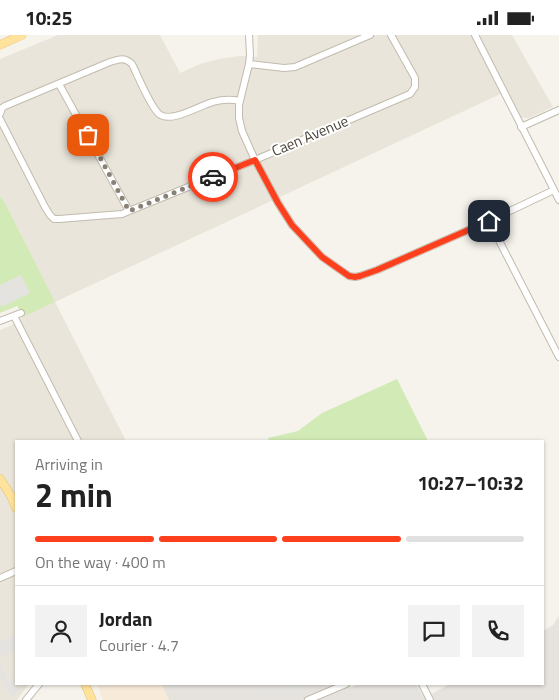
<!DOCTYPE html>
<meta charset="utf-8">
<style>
body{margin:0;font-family:"Titillium Web",sans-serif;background:#f2f2f2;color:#222;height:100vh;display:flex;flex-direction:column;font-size:19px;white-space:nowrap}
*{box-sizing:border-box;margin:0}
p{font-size:16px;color:#767676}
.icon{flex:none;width:28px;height:28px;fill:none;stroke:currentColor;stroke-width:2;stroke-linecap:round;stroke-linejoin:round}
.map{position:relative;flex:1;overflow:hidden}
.panel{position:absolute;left:15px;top:405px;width:529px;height:245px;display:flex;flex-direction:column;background:#fff;border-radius:0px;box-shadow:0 1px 4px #0004}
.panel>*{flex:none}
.pin{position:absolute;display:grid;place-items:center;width:42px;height:42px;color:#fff;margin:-21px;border-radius:10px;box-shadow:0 2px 8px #0006}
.courier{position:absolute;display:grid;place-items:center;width:50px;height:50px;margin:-25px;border:4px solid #fc3f1d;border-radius:50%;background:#fff;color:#222;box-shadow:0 1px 6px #0007}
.summary em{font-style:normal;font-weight:700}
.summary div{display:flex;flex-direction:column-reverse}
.summary{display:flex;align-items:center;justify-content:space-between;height:85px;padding:0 20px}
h1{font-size:32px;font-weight:700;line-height:38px}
.bar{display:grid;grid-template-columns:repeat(4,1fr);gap:8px 5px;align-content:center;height:60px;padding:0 20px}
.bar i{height:6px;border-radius:4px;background:#e0e0e0}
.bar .selected{background:#fc3f1d}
.bar p{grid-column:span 4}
.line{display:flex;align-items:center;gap:12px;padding:0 20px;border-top:1px solid #e0e0e0}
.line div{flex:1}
.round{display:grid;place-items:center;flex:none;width:52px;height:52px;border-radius:0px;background:#f2f2f2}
.status{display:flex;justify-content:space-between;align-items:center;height:35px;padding:0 25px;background:#fff;direction:ltr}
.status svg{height:14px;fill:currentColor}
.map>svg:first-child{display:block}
</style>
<div class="status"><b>10:25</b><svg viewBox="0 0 49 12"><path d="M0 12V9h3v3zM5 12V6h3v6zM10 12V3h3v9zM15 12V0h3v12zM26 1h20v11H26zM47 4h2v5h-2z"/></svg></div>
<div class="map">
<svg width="559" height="665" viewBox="0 0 559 665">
<rect width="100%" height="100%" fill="#f6f3ec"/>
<path fill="#eae5da" d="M 58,0 L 160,0 L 180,38 L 200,29 L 219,24 L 239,21 L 257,22 L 258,0 L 512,0 L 553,72 L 529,83 L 523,83 L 520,81 L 507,56 L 55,267 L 126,406 L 16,406 L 16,649 L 29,649 L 17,665 L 0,665 L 0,295 L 10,291 L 23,282 L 54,267 L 4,166 L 0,161 L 0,24 Z"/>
<path fill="#f7ead8" d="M 97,649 L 162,649 L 169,665 L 103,665 Z"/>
<path fill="#e6e2dd" d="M 559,581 L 559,665 L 169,665 L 162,649 L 350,649 L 349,653 L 359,649 L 416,649 L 424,663 L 450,649 L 542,649 L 543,596 L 553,590 Z"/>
<path fill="#d2eab5" d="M 0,161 L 4,166 L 55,267 L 23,282 L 17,271 L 0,278 Z
M 397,344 L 428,406 L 269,406 L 268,403 L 298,396 L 322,378 Z"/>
<path fill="#e5e3e0" d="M 21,240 L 30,258 L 2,272 L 0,269 L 0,250 Z
M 16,600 L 16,615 L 0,622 L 0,607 Z
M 0,627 L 8,646 L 12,644 L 20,654 L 12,662 L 0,644 Z
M 269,649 L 281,649 L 286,660 L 274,665 L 265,665 L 259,653 Z
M 286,649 L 311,649 L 312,652 L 292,661 Z
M 388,649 L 405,649 L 413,664 L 411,665 L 396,665 Z"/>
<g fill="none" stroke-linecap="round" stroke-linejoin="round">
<g stroke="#c2bbae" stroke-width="8">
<path id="minor" d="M 249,0 L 250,20 L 249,29 L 239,70 L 239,83 L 242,96 L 255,125 L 278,168 L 292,190 L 322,222 L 349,241 L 355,242 L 360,241 L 377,235 L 489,186 L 554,155 L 475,0
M 249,29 L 284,33 L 295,32 L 370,0
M 59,49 L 129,176
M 0,79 L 2,73 L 5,71 L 110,27 C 119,24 125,22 132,29 C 138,41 150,71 159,79 C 171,89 200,70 213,67 C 223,64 231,64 240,66
M 0,84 L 45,172 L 50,180 L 54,184 L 59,184 L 122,179 L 129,176 L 255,125 L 410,59 L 415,52 L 415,43 L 391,0
M 521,92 L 559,75
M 554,155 L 559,165
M 489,186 L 559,322
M 14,281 L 78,406
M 0,286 L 21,278
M 0,543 L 16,536
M 422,649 L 430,665
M 26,665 L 39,649
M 308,665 L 346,649"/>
</g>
<g stroke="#e6c16a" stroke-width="9">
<path id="major" d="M 0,10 L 22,0
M 0,444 L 11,461 L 16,473
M 85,649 L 92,665"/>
</g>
<use href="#minor" stroke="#fff" stroke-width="6"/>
<use href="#major" stroke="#ffe39c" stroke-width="8"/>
</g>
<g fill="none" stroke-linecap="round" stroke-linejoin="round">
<path stroke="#878178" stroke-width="5" stroke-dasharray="0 9" d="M 88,100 L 129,176 L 213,142"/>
<path stroke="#fc3f1d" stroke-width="6" d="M 213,142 L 255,125 L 278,168 L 292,190 L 322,222 L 349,241 L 355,242 L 360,241 L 377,235 L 489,186"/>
</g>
<g text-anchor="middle" stroke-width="4" stroke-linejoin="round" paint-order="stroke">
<g font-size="15" fill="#4b4439" stroke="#fff">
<text transform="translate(310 101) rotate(-23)" y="5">Caen Avenue</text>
</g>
</g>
</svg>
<div class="pin" style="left:88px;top:100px;background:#ea580c"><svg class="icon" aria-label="bag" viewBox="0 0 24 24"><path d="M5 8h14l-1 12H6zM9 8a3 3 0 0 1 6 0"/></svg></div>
<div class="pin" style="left:489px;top:186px;background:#1f2937"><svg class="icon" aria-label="home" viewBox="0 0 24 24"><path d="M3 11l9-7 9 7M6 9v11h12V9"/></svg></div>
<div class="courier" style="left:213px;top:142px"><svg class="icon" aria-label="car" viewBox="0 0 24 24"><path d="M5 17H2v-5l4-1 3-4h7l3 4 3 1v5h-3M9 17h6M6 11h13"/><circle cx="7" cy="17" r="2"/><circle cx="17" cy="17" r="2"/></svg></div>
<section class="panel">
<div class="summary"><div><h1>2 min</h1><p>Arriving in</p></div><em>10:27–10:32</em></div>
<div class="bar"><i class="selected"></i><i class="selected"></i><i class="selected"></i><i></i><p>On the way · 400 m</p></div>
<div class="line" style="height:90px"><a class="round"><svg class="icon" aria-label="person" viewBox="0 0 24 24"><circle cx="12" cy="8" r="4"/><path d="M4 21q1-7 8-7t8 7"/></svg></a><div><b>Jordan</b><p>Courier · 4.7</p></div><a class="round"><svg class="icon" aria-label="chat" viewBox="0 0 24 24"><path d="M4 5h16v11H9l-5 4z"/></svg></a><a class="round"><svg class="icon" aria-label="phone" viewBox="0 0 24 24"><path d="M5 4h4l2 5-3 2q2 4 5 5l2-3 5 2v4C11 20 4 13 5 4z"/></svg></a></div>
</section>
</div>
